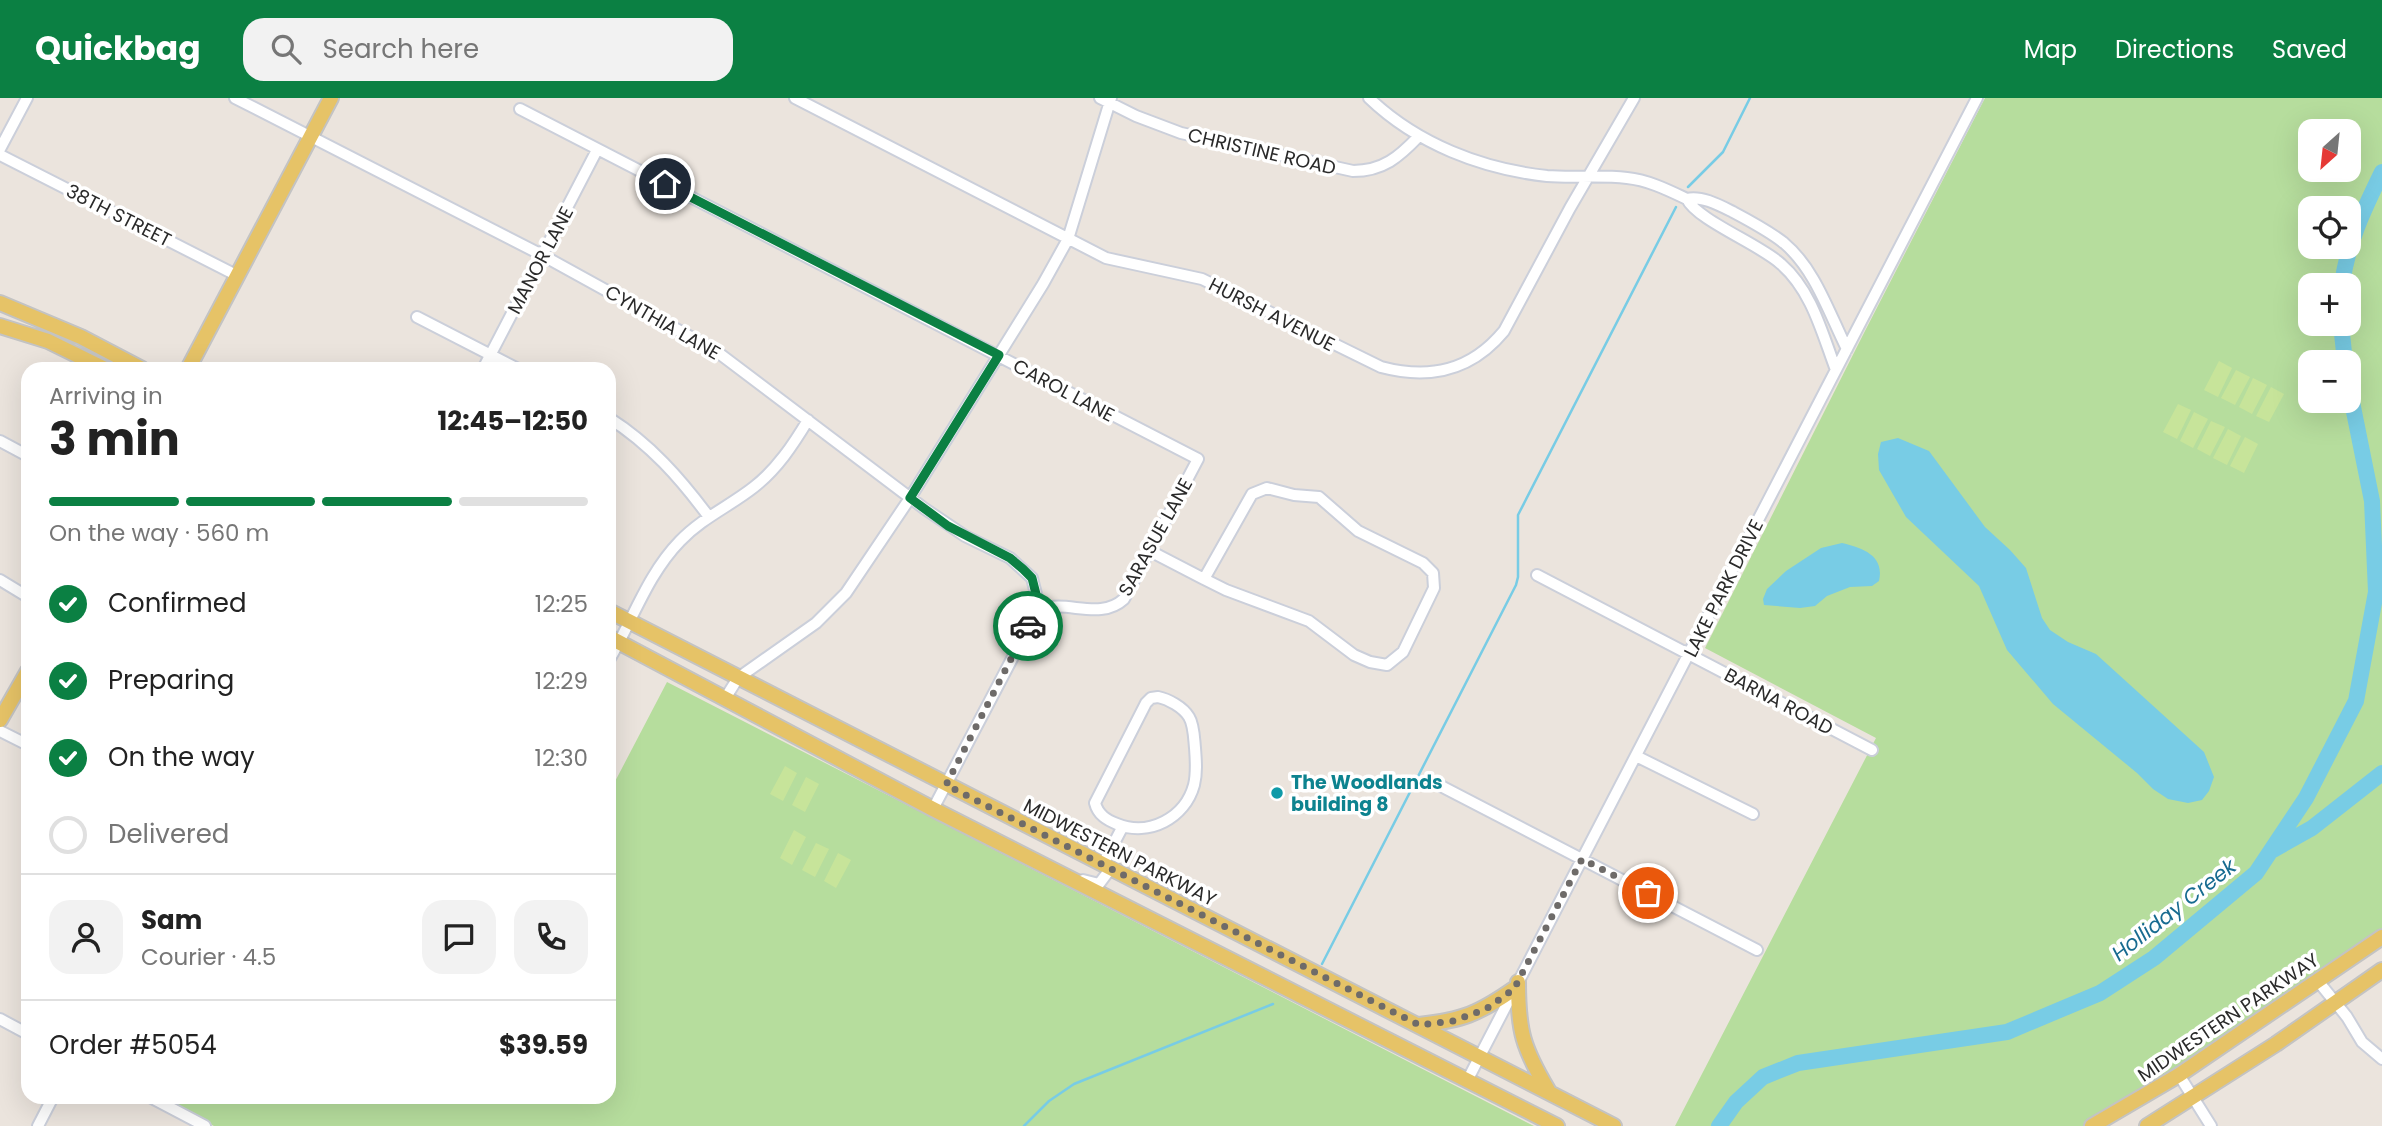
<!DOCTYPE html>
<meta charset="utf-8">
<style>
body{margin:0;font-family:Poppins,sans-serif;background:#f2f2f2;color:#222;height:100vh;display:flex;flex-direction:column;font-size:26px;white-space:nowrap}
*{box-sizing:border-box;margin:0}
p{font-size:23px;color:#767676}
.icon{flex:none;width:38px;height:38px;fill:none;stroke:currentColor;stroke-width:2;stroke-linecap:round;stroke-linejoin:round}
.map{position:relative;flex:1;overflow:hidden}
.sheet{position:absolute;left:21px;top:264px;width:595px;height:742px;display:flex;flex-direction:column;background:#fff;border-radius:21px;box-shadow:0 7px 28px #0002}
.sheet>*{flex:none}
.needle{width:46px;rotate:207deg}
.fabs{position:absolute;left:2298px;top:21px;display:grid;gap:14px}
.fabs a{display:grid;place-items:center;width:63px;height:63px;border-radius:14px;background:#fff;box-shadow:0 7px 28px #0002;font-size:35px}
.pin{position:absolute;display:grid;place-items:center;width:60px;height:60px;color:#fff;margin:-30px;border:4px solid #fff;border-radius:50%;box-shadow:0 2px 7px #0007}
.courier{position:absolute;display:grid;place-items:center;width:70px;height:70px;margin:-35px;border:5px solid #0b8043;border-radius:50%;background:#fff;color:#222;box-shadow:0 2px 9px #0007}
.overview em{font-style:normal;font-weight:700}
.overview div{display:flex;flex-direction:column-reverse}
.overview{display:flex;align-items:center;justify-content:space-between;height:119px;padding:0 28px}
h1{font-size:46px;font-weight:700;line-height:52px}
.bar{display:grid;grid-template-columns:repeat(4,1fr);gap:10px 7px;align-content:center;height:84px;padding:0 28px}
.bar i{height:9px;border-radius:5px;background:#e0e0e0}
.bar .active{background:#0b8043}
.bar p{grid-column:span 4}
.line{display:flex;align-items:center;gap:18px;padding:0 28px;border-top:2px solid #e0e0e0}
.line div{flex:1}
.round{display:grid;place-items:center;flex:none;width:74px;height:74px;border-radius:21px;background:#f2f2f2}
ol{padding:0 28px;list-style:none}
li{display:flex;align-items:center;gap:21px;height:77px}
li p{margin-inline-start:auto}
li .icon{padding:7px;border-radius:50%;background:#0b8043;color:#fff;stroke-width:4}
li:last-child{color:#767676}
li i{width:38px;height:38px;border:4px solid #e0e0e0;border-radius:50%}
header{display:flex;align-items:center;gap:42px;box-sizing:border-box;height:98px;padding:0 35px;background:#0b8043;color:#fff}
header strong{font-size:33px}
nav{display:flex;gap:38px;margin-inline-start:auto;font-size:24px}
.search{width:490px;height:63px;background:#f2f2f2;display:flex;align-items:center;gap:18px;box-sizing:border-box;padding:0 24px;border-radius:21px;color:#767676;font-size:26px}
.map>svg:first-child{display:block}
</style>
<header>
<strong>Quickbag</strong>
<div class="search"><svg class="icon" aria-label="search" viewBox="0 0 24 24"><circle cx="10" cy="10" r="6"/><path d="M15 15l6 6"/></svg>Search here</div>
<nav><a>Map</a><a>Directions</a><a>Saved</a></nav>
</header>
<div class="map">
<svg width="2382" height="1028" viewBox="0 0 2382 1028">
<rect width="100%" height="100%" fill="#ebe4dd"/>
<path fill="#b6dd9d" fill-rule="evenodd" d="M 1985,0 L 2382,0 L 2382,835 L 2207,953 L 2083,1028 L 1675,1028 L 1876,640 L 1705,550 L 1866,231 ZM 2310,33 L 2348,33 L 2348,72 L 2310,72 ZM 2310,110 L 2348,110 L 2348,149 L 2310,149 ZM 2310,187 L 2348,187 L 2348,226 L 2310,226 ZM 2310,264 L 2348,264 L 2348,303 L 2310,303 Z
M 667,584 L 1534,1028 L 214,1028 L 159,999 L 609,999 L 609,695 Z"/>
<path fill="#c7e49a" d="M 2219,263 L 2232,270 L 2218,299 L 2204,292 Z
M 2236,272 L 2250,279 L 2235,307 L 2221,300 Z
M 2253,280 L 2267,287 L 2252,316 L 2239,309 Z
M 2271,289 L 2284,296 L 2269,324 L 2256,318 Z
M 2178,306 L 2191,312 L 2177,341 L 2163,334 Z
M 2194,314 L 2208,321 L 2193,350 L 2180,343 Z
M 2211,323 L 2225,329 L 2210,358 L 2197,351 Z
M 2228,331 L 2241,338 L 2227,367 L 2213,360 Z
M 2245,339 L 2258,346 L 2244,375 L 2230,368 Z
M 785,668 L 797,675 L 783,703 L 770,696 Z
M 806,679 L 819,686 L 805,714 L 792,707 Z
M 794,732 L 806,739 L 792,767 L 780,760 Z
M 816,745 L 829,751 L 815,779 L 802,772 Z
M 838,755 L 851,762 L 836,790 L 824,783 Z"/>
<path fill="#78cce5" d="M 1898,340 L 1929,353 L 1985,429 L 2010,452 L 2026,470 L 2042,520 L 2050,532 L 2068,544 L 2096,556 L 2204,654 L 2214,679 L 2209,693 L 2202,702 L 2188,705 L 2168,701 L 2153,691 L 2137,675 L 2053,606 L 2007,552 L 1979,488 L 1906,419 L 1879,372 L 1878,356 L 1881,344 Z
M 1842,445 C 1862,450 1885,457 1879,483 L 1872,488 L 1850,489 L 1827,498 L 1815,508 L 1800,510 L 1764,507 L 1763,501 L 1767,491 L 1786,473 L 1821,450 Z"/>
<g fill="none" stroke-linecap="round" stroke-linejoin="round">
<path stroke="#78cce5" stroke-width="2.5" d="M 1688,89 L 1723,54 L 1750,0
M 1322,866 L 1516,487 L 1518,479 L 1518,417 L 1676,109
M 1024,1028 L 1049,1003 L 1074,986 L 1273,906"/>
<path stroke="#78cce5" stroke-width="16" d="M 2342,187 C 2347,146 2364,111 2382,74
M 2341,226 L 2345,264
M 2273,752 L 2312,730 L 2382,675
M 1719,1028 L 1736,1004 L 1763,979 L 1798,965 L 2007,934 L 2100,895 L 2154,860 L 2256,775 L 2306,700 L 2356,603 L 2376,494 L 2372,403 L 2348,284"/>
<g stroke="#cbcfda" stroke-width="14">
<path id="minor" d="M 235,0 L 542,157 L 716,253 L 925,411 L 965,438 L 1010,460 L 1032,480 L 1040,512
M 795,0 L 1106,160 L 1202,181 L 1381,269 C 1430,282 1471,273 1504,233 L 1570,110 L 1634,0
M 1100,0 L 1136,18 L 1181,35 L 1353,73 C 1383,73 1399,59 1419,38
M 1369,0 C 1417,46 1482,71 1547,78 C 1573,80 1600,77 1627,80 C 1648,82 1668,92 1687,101 C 1697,122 1761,147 1781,166 C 1812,193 1822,235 1836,272
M 520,11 L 1198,361 L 1124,501 C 1097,526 1057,495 1035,517 L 933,711
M 0,51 L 27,0
M 0,57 L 238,178
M 1687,101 C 1701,97 1721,108 1733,114 C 1750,123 1769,133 1784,145 C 1815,171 1829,215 1847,251
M 417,219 L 518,271
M 483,271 L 597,52
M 609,320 C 650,346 680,380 709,419
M 0,343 L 28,358
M 1267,390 L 1294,397 L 1319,399 L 1358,433 L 1423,465 L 1433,475 L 1434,490 L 1403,554 L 1387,567 L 1370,564 L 1354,557 L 1309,523 L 1226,492 L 1204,481 L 1252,396 Z
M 1150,453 L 1204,481
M 1537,477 L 1872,652
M 0,482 L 28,499
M 609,562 C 633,522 647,477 680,443 C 702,420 730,408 754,389 C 777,371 793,347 808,322
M 726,599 L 738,580 L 816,525 L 846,495 L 910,400 L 1043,186 L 1068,141 L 1111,0
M 1158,599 C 1168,601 1183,609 1189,619 C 1194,627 1194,640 1195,650 C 1196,663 1197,675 1194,687 C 1185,720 1149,739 1117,726 C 1107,722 1098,717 1095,705 L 1146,605 L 1151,600 Z
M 0,633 L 28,647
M 1636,658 L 1753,716
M 1437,686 L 1757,852
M 1103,766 L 1123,728
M 1083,782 L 1099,786 L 1111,770
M 2318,883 L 2347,919 L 2362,944 L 2382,961
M 0,921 L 28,936
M 2179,977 L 2211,1028
M 1468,981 L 1977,0
M 150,999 L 205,1028
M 38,1028 L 53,999"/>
</g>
<g stroke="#c3c3c3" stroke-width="18">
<path id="major" d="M 0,205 L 81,239 L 142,271
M 0,228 L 48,243 L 105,271
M 188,271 L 331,0
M 609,513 L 1614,1028
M 609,539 L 933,711 L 1557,1028
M 0,622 L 28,573
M 1518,884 C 1518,933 1523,950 1548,992
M 1419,927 C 1463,922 1478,916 1514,891
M 2092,1028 L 2179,977 L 2382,839
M 2147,1028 L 2276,946 L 2382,872"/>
</g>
<use href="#minor" stroke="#fff" stroke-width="10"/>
<use href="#major" stroke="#e6c367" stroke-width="14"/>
</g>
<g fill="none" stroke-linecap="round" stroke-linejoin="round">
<path stroke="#6e6b69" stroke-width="7" stroke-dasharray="0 12.6" d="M 1028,528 L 946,687 L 1419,927 L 1453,923 L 1486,911 L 1514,891 L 1582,761 L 1648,795"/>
<path stroke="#0b8043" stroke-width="9" d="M 665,86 L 999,257 L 910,400 L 948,428 L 1010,460 L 1023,471 L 1032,480 L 1040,512 L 1028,528"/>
</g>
<circle fill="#0f9aa8" stroke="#fff" stroke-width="2.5" cx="1277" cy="695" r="7"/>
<g text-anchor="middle" stroke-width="7" stroke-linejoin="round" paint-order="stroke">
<g font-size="19" fill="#2a2a2a" stroke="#fff">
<text transform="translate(1262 53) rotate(13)" y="7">CHRISTINE ROAD</text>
<text transform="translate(119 117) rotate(27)" y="7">38TH STREET</text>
<text transform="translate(540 162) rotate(-62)" y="7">MANOR LANE</text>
<text transform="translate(1272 216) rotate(27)" y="7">HURSH AVENUE</text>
<text transform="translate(663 224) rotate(30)" y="7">CYNTHIA LANE</text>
<text transform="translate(1064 292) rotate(28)" y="7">CAROL LANE</text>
<text transform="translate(1155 439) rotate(-61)" y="7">SARASUE LANE</text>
<text transform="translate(1723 490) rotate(-63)" y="7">LAKE PARK DRIVE</text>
<text transform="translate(1779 603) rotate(28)" y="7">BARNA ROAD</text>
<text transform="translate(1120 754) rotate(27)" y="7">MIDWESTERN PARKWAY</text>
<text transform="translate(2228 919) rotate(-34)" y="7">MIDWESTERN PARKWAY</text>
</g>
<g font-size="19" font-weight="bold" fill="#0d838f" stroke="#fff" text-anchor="start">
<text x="1291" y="691">The Woodlands<tspan x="1291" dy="22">building 8</tspan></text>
</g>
<g font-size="21" font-style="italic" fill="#176b90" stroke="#fff">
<text transform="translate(2174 812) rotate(-38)" y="7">Holliday Creek</text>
</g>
</g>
</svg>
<div class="fabs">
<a><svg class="needle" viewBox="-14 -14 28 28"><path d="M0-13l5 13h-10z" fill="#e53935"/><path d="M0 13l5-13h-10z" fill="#767676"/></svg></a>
<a><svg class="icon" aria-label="locate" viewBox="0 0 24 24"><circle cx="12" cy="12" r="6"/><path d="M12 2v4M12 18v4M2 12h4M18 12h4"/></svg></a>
<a>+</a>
<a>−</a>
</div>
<div class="pin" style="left:1648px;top:795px;background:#ea580c"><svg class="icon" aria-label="bag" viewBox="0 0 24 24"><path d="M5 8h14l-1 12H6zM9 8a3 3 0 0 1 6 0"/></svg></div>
<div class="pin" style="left:665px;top:86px;background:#1f2937"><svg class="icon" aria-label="home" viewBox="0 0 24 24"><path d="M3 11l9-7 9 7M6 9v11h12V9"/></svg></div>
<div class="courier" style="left:1028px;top:528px"><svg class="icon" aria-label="car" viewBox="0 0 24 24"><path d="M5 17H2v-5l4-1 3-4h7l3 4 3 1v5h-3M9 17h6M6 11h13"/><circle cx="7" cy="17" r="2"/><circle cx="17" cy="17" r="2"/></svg></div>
<section class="sheet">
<div class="overview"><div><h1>3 min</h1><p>Arriving in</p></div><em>12:45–12:50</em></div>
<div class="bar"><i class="active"></i><i class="active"></i><i class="active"></i><i></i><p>On the way · 560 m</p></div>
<ol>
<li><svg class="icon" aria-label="check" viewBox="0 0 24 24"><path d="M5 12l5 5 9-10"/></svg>Confirmed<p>12:25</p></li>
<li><svg class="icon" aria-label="check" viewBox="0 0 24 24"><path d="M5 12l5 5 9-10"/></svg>Preparing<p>12:29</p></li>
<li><svg class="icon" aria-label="check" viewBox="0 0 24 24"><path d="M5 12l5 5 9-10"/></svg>On the way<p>12:30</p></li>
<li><i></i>Delivered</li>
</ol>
<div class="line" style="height:126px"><a class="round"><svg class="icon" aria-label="person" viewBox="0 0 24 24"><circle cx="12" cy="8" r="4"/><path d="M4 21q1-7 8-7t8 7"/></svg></a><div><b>Sam</b><p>Courier · 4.5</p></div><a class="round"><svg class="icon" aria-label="chat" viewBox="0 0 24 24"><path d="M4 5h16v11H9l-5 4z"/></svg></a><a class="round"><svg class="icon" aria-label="phone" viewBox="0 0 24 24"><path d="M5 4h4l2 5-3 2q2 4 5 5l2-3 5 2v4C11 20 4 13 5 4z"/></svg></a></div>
<div class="line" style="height:91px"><div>Order #5054</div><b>$39.59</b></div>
</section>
</div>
